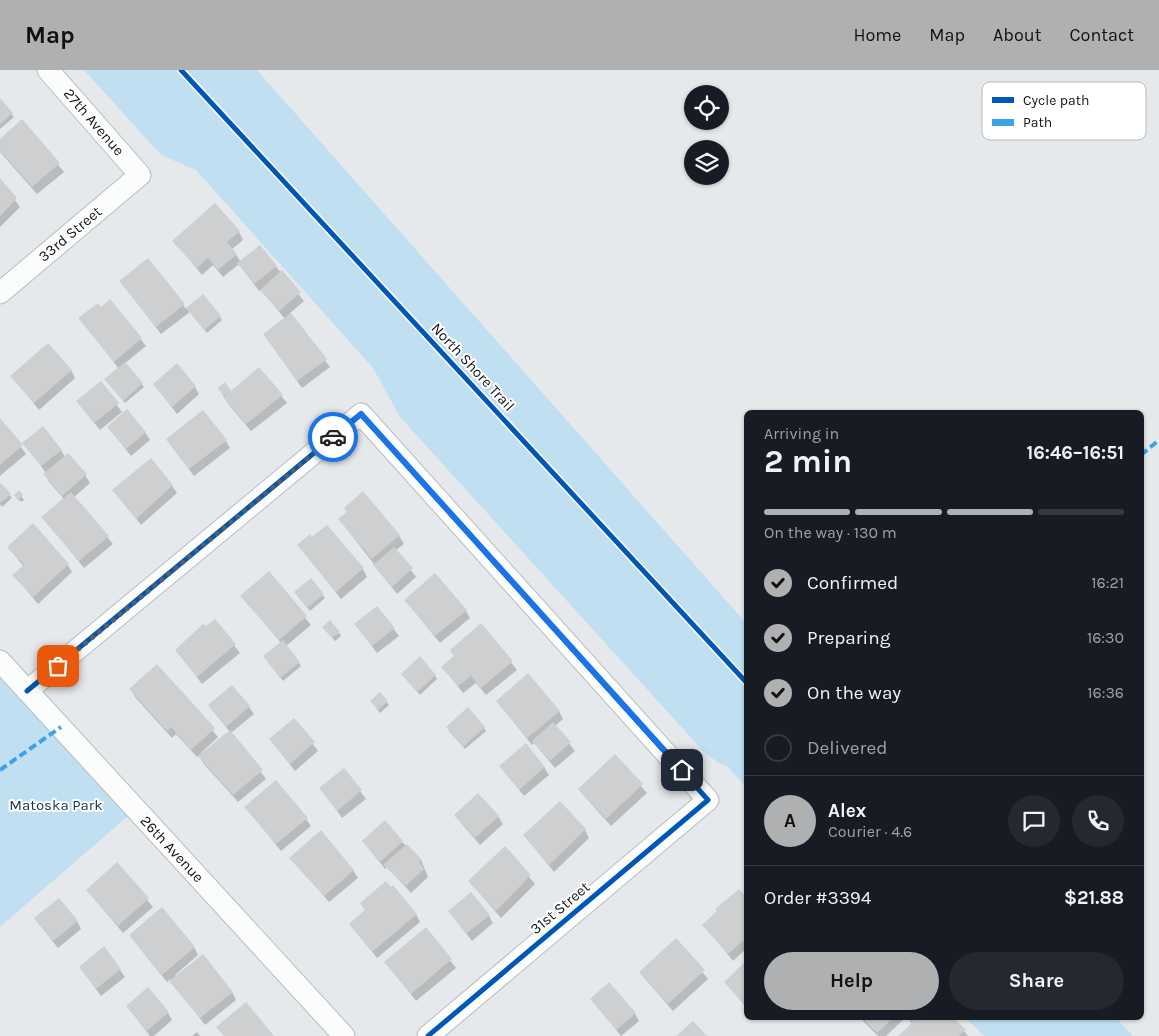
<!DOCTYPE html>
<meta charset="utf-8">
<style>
body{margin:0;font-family:Karla,sans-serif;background:#242831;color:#f1f3f6;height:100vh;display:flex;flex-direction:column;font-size:19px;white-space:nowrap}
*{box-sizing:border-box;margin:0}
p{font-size:16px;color:#9ea1a6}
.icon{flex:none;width:28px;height:28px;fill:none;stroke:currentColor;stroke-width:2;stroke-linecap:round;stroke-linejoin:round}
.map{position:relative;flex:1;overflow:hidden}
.details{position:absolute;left:744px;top:340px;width:400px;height:610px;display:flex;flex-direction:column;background:#171b24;border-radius:8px;box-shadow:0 1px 4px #0004}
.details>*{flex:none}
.buttons{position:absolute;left:684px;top:15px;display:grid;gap:10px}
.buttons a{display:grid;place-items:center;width:45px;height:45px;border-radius:50%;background:#171b24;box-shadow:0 1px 4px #0004;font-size:25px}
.pin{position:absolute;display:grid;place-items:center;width:42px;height:42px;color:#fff;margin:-21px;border-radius:10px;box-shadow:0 2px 8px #0006}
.courier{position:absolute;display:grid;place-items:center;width:50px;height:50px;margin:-25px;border:4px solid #1a73e8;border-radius:50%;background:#fff;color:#222;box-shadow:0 1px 6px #0007}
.head em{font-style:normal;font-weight:700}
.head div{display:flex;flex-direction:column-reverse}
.head{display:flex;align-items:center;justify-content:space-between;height:85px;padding:0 20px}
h1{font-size:32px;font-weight:700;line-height:38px}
.bar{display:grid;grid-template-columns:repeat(4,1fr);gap:8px 5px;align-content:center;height:60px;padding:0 20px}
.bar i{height:6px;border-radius:4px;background:#363941}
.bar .active{background:#aeb0b2}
.bar p{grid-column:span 4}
.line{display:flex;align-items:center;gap:12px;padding:0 20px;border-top:1px solid #363941}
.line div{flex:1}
.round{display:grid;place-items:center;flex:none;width:52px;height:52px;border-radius:26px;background:#242831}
ol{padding:0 20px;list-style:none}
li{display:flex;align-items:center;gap:15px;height:55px}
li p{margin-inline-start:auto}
li .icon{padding:5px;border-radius:50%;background:#aeb0b2;color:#111;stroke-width:4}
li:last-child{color:#9ea1a6}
li i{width:28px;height:28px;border:2px solid #363941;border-radius:50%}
.cta{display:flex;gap:10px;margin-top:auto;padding:10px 20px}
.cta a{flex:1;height:58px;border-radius:30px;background:#aeb0b2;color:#111;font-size:20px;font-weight:700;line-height:58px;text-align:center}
.cta a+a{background:#242831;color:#f1f3f6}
header{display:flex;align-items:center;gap:30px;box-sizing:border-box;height:70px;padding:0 25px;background:#aeb0b2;color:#111}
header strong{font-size:24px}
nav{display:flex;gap:28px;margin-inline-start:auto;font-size:18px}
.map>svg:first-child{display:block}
</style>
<header>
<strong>Map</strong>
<nav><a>Home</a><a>Map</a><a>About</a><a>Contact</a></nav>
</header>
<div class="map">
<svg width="1159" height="966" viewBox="0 0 1159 966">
<rect width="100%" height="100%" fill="#e6e9eb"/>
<path fill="#c0e0f2" d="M 84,0 L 257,0 L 746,553 L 746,717 L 727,696 L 717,692 L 704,682 L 400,347 L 373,298 L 196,100 L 161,85 Z
M 0,591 L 136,739 L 0,857 Z
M 966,948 L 1116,948 L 1133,966 L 984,966 Z"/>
<path fill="#0003" d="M 0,29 L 14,47 L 0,59 Z
M 22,51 L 64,102 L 37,124 L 0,82 L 0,70 Z
M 0,110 L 20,137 L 0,157 Z
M 239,162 L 243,170 L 232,179 L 241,192 L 260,177 L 304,231 L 289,244 L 330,297 L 302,318 L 264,264 L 285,249 L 261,220 L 259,221 L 239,194 L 223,207 L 213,195 L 202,205 L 174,171 Z
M 148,190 L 186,239 L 203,225 L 222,250 L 207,263 L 190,242 L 161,264 L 121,212 Z
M 110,231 L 146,276 L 124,294 L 144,317 L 125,333 L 108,313 L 119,299 L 80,248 L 101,239 Z
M 259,299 L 287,333 L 251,361 L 229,335 L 219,318 L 231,322 Z
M 71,300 L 75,308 L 39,340 L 12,306 Z
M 100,313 L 122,342 L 100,360 L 83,339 Z
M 154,314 L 195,317 L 199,324 L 177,344 Z
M 0,350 L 26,384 L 0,406 Z
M 108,357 L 145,362 L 150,370 L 131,386 Z
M 167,370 L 226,371 L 230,378 L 194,406 Z
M 24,373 L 61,380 L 65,387 L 85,405 L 90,413 L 74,427 L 113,474 L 84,498 L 43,447 L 64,429 L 49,412 L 46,403 Z
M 0,415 L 12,428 L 2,437 L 0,434 Z
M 172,416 L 177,423 L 141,455 L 114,420 Z
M 19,422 L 24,430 L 21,432 L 17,428 Z
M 363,423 L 399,466 L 404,474 L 396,480 L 416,507 L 397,524 L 340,450 Z
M 299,475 L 363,499 L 367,507 L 341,529 Z
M 8,477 L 67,494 L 72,502 L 38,534 L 14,505 L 24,497 Z
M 269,503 L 311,555 L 286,576 L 301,596 L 283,611 L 267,590 L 281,573 L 242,526 Z
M 311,510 L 325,528 L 310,541 L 298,526 Z
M 405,530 L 466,541 L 470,548 L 440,573 Z
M 377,537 L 399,566 L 377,583 L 356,555 Z
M 215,551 L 240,583 L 202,614 L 177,581 Z
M 481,555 L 517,600 L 486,625 L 476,613 L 463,623 L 443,597 L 455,587 Z
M 325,560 L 339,563 L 341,566 L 335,571 Z
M 157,596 L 218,667 L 201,683 L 202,684 L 230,662 L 209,636 L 232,616 L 249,637 L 254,644 L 231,663 L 266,709 L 238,732 L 204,694 L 198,685 L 197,687 L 176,664 L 172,668 L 135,627 L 131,619 Z
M 402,604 L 435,605 L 437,609 L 420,625 Z
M 380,624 L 389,635 L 380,643 L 371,631 Z
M 497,631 L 559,641 L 563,649 L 555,656 L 575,681 L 555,698 L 534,673 L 532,675 Z
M 294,649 L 318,681 L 295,701 L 270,669 Z
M 484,658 L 486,661 L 465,679 L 449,661 Z
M 615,686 L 647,723 L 611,756 L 579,720 Z
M 501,697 L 544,697 L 549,705 L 524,726 Z
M 344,700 L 366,729 L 342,748 L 321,718 Z
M 246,737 L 306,749 L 311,756 L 281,781 Z
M 455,746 L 498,746 L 503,754 L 480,775 Z
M 585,760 L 589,768 L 554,802 L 524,765 Z
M 363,771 L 402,772 L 421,790 L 428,807 L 411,823 L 387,797 L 385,799 Z
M 505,778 L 535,814 L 501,848 L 469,811 Z
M 291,788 L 353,800 L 358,808 L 329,832 Z
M 117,794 L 153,837 L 123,863 L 87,820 Z
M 739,820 L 746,829 L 746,879 L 733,891 L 704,855 Z
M 449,841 L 489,846 L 493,853 L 472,871 Z
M 416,844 L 420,852 L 377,888 L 350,854 Z
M 35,849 L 77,851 L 81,859 L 58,878 Z
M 426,859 L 456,898 L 416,931 L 386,892 Z
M 130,866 L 194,877 L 198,885 L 175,905 L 232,922 L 236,930 L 205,955 L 170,909 L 167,912 Z
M 676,870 L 708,909 L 673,941 L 640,903 Z
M 104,878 L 125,907 L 101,926 L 80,897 Z
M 746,894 L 746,937 L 726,913 Z
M 592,929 L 635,944 L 639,951 L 621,966 Z
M 127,936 L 168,943 L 172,950 L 154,966 L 150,966 Z
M 860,948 L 903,948 L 904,949 L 886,966 L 878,966 Z
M 907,948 L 953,948 L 968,966 L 900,966 L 913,954 Z
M 197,962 L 200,966 L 192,966 Z"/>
<path fill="#cdcfd0" d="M 0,28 L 13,43 L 0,54 Z
M 22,49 L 60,93 L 32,117 L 0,81 L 0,69 Z
M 0,108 L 17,128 L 0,146 Z
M 215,133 L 240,161 L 227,172 L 237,184 L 218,200 L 208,188 L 197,198 L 172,171 Z
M 260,175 L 277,196 L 254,214 L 237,193 Z
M 148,188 L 185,234 L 156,257 L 119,211 Z
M 282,200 L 301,222 L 279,241 L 260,220 Z
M 203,224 L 221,246 L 204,260 L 186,238 Z
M 110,229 L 142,268 L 114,292 L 78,248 L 98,233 L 101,237 Z
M 291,243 L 327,289 L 297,311 L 263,264 Z
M 48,273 L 72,300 L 34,333 L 10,306 Z
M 125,292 L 143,313 L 123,331 L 104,309 Z
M 177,293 L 196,316 L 172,337 L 153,314 Z
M 259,297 L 283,325 L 246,354 L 223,327 L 229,322 L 223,326 L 218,318 L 225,312 L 231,321 Z
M 101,311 L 119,333 L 94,353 L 76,331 Z
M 127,339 L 146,362 L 126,379 L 107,357 Z
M 203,340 L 227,370 L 189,399 L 166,369 Z
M 0,348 L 23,375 L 0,395 Z
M 43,356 L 62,380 L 41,396 L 22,373 Z
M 68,383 L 87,404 L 62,426 L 43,404 Z
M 151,388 L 173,415 L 136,449 L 112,420 Z
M 1,413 L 11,424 L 0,433 L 0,414 Z
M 19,420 L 23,425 L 18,430 L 14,425 Z
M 363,421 L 400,465 L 372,489 L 338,449 L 347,442 L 344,438 Z
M 71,422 L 109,466 L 79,491 L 41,447 Z
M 33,453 L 69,494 L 33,527 L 12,505 L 24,495 L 7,477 Z
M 327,455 L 364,498 L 336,522 L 297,475 L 310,464 L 312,467 Z
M 394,477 L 413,498 L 392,517 L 373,495 Z
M 269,501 L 307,546 L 279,570 L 240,526 Z
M 435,503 L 467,540 L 435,566 L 404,530 Z
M 311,508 L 324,524 L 307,538 L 294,522 Z
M 377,536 L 395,558 L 372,576 L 354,554 Z
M 215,549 L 236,574 L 197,607 L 175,580 L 203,554 L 206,556 Z
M 330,550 L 340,562 L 332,568 L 322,557 Z
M 481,553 L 513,591 L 481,618 L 471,606 L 458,616 L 441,597 L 454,586 L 450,580 Z
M 283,570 L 300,592 L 280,608 L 263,586 Z
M 420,586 L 436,605 L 417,622 L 401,604 Z
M 157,594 L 215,658 L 191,680 L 171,657 L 167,661 L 129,619 Z
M 528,603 L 560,641 L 527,668 L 496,631 Z
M 232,615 L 250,636 L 226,657 L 208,635 Z
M 380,622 L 388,631 L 378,640 L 370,631 Z
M 468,637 L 485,657 L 463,677 L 446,657 Z
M 294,648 L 315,672 L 290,694 L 269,669 Z
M 553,652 L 571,672 L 550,691 L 532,671 Z
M 230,660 L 263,700 L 233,725 L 198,686 Z
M 526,673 L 545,697 L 519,720 L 499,696 Z
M 615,684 L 643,714 L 606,749 L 578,719 Z
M 344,698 L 362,720 L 337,741 L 319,718 Z
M 276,710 L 308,748 L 276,774 L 244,737 Z
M 478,723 L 499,746 L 475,768 L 454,745 Z
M 560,731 L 586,759 L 549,795 L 523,765 Z
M 385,750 L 403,771 L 380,792 L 362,771 Z
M 321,760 L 354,800 L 324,826 L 289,788 Z
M 407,774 L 422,790 L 419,792 L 424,799 L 406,816 L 383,795 Z
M 505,776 L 531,805 L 496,841 L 468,811 Z
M 117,792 L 149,828 L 118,856 L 86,820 Z
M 386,811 L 391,817 L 393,815 L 417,844 L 372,882 L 349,854 L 365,840 L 360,833 Z
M 739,819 L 746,827 L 746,874 L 743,871 L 728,884 L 702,855 L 717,841 L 715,839 Z
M 471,822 L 490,845 L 466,864 L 448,841 Z
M 59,828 L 78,851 L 53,871 L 34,848 Z
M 162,837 L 195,877 L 162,905 L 129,865 Z
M 426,857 L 452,889 L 411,924 L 384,892 Z
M 676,868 L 705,900 L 668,934 L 639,902 Z
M 104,876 L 121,899 L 96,919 L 79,897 Z
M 203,884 L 233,922 L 200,948 L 169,911 Z
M 746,891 L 746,936 L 724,912 Z
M 609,912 L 636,943 L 616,960 L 590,929 Z
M 148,917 L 169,942 L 147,961 L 126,936 Z
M 246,932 L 274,966 L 224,966 L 216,957 Z
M 862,948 L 893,948 L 877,963 Z
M 909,948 L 954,948 L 966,960 L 959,966 L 898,966 L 913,952 Z
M 693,951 L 707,966 L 676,966 Z"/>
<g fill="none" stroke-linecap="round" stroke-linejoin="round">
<g stroke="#bbbcbe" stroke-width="23">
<path id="minor" d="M 0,223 L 140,105 L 48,0
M 0,591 L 344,966
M 27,621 L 361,344 L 708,730 L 428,966"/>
</g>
<use href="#minor" stroke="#fbfcfc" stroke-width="21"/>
<path stroke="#3da2ea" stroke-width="4" stroke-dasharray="8 4" stroke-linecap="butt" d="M 1141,385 L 1159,370
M 0,700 L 61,657"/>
<g stroke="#fff" stroke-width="8">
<path id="cycleway" d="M 181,0 L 746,612
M 27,621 L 361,344 L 708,730 L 428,966"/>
</g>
<use href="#cycleway" stroke="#0057b8" stroke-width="5"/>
</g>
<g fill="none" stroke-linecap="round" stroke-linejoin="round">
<path stroke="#5c5f5f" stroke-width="5" stroke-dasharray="0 9" d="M 58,596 L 333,367"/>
<path stroke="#1a73e8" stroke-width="6" d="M 333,367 L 361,344 L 682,700"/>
</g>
<g text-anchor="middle" stroke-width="4" stroke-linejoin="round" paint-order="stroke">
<g font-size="15" fill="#121414" stroke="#fff">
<text transform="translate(94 52) rotate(49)" y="5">27th Avenue</text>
<text transform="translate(70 164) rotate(-40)" y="5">33rd Street</text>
<text transform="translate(473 297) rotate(47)" y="5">North Shore Trail</text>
<text transform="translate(172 779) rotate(47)" y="5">26th Avenue</text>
<text transform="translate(560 838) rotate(-40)" y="5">31st Street</text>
</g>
<g font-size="15" fill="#153342" stroke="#fff">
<text x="56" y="740">Matoska Park</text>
</g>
</g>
<rect x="982" y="12" width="164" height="58" rx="8" fill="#fff" stroke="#b8b8b8" stroke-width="1"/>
<rect x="992" y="27" width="22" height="6" fill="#0057b8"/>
<rect x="992" y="49" width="22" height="7" fill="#3da2ea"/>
<g font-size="14" fill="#121414">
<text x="1023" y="35">Cycle path</text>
<text x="1023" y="57">Path</text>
</g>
</svg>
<div class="buttons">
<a><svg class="icon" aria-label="locate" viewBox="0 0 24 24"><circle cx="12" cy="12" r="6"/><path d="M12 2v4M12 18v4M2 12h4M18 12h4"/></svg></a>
<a><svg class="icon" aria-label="layers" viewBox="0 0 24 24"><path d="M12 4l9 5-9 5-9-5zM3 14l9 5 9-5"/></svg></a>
</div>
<div class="pin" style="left:58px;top:596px;background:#ea580c"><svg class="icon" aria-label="bag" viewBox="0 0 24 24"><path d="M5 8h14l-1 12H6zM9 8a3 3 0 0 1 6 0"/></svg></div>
<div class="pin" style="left:682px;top:700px;background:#1f2937"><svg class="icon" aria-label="home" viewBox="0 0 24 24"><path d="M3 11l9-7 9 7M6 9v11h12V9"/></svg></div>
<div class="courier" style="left:333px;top:367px"><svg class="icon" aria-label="car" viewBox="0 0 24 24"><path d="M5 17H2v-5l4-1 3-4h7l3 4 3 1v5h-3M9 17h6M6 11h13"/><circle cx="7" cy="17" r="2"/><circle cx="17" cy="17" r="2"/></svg></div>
<section class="details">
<div class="head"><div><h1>2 min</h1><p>Arriving in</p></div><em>16:46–16:51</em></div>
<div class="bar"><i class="active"></i><i class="active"></i><i class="active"></i><i></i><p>On the way · 130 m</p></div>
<ol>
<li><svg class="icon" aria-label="check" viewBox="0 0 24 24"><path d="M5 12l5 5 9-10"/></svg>Confirmed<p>16:21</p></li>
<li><svg class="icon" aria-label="check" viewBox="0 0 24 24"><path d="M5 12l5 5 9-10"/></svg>Preparing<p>16:30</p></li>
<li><svg class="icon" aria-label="check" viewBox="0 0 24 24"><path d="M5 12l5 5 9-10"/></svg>On the way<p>16:36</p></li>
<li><i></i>Delivered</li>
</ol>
<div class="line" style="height:90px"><b class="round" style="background:#aeb0b2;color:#111">A</b><div><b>Alex</b><p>Courier · 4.6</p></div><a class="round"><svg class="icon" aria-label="chat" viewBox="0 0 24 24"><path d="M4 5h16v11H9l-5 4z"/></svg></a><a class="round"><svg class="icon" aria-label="phone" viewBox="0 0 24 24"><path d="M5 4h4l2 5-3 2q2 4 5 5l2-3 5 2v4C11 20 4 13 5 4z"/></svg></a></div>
<div class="line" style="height:65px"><div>Order #3394</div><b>$21.88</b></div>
<div class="cta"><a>Help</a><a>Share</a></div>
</section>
</div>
